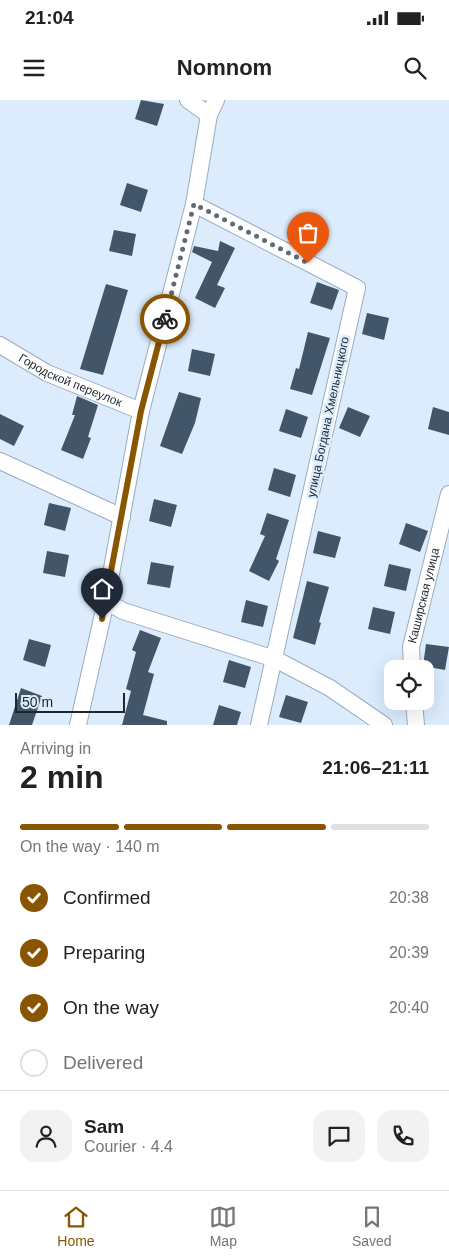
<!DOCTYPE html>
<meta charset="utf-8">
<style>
body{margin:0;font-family:Helvetica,sans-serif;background:#f2f2f2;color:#222;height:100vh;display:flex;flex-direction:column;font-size:19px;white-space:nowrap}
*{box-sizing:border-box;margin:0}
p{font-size:16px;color:#767676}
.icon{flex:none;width:28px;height:28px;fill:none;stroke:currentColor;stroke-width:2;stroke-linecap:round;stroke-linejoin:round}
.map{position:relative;height:625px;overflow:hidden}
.drawer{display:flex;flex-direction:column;background:#fff;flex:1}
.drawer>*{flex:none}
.tools{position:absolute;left:384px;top:560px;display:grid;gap:10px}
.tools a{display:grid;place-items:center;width:50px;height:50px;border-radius:10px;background:#fff;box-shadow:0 5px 20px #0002;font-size:25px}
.scale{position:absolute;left:15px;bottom:12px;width:110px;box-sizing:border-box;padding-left:5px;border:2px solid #1f262e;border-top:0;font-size:14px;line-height:18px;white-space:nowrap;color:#1f262e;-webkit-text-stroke:4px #dcecfd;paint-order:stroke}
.pin{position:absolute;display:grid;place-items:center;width:42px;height:42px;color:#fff;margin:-51px -21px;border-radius:50% 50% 50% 0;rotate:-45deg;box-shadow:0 0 5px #0007}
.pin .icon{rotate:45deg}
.courier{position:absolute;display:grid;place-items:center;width:50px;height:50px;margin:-25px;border:4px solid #895500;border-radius:50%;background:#fff;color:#222;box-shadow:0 1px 6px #0007}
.overview em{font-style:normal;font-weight:600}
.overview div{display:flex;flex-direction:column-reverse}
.overview{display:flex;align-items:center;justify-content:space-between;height:85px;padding:0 20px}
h1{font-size:32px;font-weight:600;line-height:38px}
.bar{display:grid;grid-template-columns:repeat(4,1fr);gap:8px 5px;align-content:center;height:60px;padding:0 20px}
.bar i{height:6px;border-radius:4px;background:#e0e0e0}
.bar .selected{background:#895500}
.bar p{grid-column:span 4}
.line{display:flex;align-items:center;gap:12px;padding:0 20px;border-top:1px solid #e0e0e0}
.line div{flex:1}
.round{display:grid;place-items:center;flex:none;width:52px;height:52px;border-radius:15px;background:#f2f2f2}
ol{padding:0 20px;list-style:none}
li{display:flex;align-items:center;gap:15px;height:55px}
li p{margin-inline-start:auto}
li .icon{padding:5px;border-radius:50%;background:#895500;color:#fff;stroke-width:4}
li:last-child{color:#767676}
li i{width:28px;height:28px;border:2px solid #e0e0e0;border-radius:50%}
.status{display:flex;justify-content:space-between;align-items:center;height:35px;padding:0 25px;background:#fff;direction:ltr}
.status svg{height:14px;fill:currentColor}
header{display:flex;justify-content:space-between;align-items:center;height:65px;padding:0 20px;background:#fff;font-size:22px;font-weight:600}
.dock{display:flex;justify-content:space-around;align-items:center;height:70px;border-top:1px solid #e0e0e0;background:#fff;font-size:14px;color:#767676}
.dock a{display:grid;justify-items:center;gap:2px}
.dock .selected{color:#895500}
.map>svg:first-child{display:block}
</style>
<div class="status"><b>21:04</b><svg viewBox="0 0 49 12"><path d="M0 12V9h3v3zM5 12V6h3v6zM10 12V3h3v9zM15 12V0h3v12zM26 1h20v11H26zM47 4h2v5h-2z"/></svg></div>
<header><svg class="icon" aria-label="menu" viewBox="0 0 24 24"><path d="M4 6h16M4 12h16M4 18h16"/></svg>Nomnom<svg class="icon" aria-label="search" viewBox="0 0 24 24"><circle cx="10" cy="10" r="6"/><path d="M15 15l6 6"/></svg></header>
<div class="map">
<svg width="449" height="625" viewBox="0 0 449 625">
<rect width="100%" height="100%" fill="#dcecfd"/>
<path fill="#435669" d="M 141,0 L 164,4 L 157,26 L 135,19 Z
M 127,83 L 148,90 L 141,112 L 120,105 Z
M 114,130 L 136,134 L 132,156 L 109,151 Z
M 220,141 L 235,148 L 217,185 L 225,188 L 215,208 L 195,198 L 212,162 L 192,152 L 194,146 L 218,151 Z
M 317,182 L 339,190 L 332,210 L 310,203 Z
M 106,184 L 128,190 L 103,275 L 80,269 Z
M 367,213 L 389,218 L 384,240 L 362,234 Z
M 308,232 L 330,238 L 312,295 L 290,289 L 296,268 L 299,269 Z
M 192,249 L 215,254 L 210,276 L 188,271 Z
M 179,292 L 201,298 L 195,323 L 182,354 L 160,346 Z
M 77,296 L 98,305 L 88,337 L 91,338 L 83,359 L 61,350 L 75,315 L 72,315 Z
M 348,307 L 370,316 L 360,337 L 339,328 Z
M 433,307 L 449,312 L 449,335 L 428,329 Z
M 286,309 L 308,317 L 301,338 L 279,331 Z
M 0,314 L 24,326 L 14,346 L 0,339 Z
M 274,368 L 296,375 L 290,397 L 268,390 Z
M 154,399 L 177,405 L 171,427 L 149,421 Z
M 49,403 L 71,408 L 65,431 L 44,425 Z
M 267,413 L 289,420 L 276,459 L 279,461 L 269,481 L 249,471 L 265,436 L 260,434 Z
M 406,423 L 428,431 L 420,452 L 399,444 Z
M 318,431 L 341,437 L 335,458 L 313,453 Z
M 47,451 L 69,455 L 65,477 L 43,473 Z
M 151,462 L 174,466 L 170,488 L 147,484 Z
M 389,464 L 411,469 L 406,491 L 384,486 Z
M 307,481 L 329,487 L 319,522 L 321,523 L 315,545 L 293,538 Z
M 246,500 L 268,506 L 263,527 L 241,522 Z
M 373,507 L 395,512 L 390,534 L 368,529 Z
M 140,530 L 161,538 L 148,572 L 154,574 L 143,615 L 167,621 L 167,625 L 122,625 L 131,591 L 126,589 L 136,552 L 132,550 Z
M 29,539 L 51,545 L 45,567 L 23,560 Z
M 426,544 L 449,547 L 445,570 L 423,566 Z
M 229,560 L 251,567 L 245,588 L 223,582 Z
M 21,588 L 42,596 L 32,625 L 9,625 Z
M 286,595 L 308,602 L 301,623 L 279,617 Z
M 219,605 L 241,612 L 237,625 L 213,625 Z"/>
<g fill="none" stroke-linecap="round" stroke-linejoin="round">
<g stroke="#99acc0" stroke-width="18">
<g id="minor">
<path d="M 188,0 L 209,15"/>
<path d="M 194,104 L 357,188 L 259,625"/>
<path id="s1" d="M 0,245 L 47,273 L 141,311"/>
<path d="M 0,361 L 122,417"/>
<path d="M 106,501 L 123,511 L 275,559 L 330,588 L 384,625"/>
<path id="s2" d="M 412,569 L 411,547 L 449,394"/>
<path d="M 414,601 L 416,625"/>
<path d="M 78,625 L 106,501 L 141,311 L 194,104 L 209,15 L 216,0"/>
</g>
</g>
<use href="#minor" stroke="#fff" stroke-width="16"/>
</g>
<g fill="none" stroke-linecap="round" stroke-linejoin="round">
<path stroke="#616b76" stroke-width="5" stroke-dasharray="0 9" d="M 165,219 L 194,104 L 308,163"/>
<path stroke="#895500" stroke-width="6" d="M 102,519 L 141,311 L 165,219"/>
</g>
<g text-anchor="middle" stroke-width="5" stroke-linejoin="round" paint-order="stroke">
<g font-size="12" fill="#1f262e" stroke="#dcecfd">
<text dy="4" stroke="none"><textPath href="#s1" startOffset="79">Городской переулок</textPath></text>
<text transform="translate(328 317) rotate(-78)" y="4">улица Богдана Хмельницкого</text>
<text dy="4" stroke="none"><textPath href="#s2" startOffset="75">Каширская улица</textPath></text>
</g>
</g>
</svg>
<div class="tools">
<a><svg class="icon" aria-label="locate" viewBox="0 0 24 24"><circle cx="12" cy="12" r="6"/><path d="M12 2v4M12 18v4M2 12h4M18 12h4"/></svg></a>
</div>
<div class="scale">50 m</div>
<div class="pin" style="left:308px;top:163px;background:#ea580c"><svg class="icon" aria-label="bag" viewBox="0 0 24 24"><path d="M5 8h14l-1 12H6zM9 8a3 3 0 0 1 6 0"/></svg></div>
<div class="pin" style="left:102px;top:519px;background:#1f2937"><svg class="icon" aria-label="home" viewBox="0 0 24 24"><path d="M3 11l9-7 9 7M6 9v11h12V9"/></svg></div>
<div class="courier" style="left:165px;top:219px"><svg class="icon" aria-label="bike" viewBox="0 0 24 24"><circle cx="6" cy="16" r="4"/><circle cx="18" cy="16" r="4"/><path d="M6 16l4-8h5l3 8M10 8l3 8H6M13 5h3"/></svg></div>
</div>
<section class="drawer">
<div class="overview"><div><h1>2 min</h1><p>Arriving in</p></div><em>21:06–21:11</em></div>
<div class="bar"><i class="selected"></i><i class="selected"></i><i class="selected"></i><i></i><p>On the way · 140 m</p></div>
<ol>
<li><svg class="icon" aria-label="check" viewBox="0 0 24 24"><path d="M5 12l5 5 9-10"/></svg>Confirmed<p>20:38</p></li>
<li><svg class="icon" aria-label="check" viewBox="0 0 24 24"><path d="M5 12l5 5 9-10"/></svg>Preparing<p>20:39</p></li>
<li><svg class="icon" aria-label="check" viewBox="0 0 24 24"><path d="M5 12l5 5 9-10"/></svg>On the way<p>20:40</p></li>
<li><i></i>Delivered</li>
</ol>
<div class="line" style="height:90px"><a class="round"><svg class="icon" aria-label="person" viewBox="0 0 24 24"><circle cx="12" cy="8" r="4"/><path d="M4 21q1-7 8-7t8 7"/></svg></a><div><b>Sam</b><p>Courier · 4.4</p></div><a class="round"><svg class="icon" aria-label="chat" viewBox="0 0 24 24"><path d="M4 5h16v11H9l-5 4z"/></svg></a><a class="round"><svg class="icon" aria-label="phone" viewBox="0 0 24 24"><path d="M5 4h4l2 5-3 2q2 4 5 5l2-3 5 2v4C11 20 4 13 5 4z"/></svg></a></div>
</section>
<nav class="dock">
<a class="selected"><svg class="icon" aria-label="home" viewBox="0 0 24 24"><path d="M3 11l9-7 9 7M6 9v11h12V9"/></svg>Home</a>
<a><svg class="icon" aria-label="map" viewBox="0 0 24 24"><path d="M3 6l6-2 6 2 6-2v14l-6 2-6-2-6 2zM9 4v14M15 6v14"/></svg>Map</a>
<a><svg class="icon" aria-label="saved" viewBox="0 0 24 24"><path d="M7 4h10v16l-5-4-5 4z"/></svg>Saved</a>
</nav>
